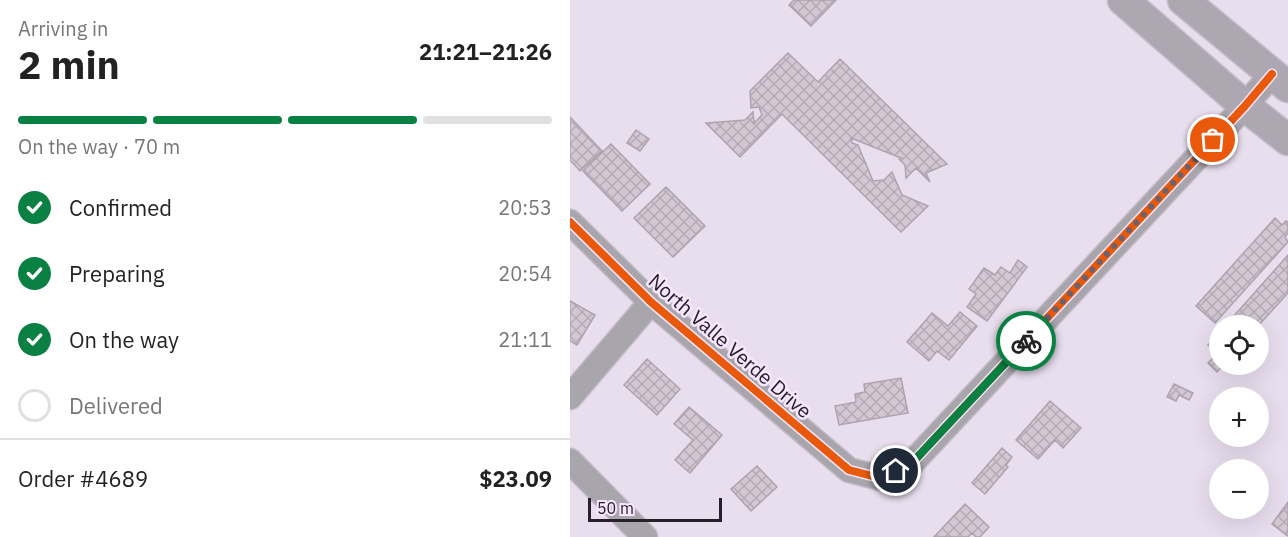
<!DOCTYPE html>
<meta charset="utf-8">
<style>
body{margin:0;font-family:"IBM Plex Sans",sans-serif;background:#f6f6f6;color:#222;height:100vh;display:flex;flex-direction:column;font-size:22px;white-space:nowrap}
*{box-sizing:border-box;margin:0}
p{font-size:20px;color:#767676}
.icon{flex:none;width:33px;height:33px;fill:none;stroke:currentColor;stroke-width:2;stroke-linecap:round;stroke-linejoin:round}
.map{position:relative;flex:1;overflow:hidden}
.details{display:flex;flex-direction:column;background:#fff;width:570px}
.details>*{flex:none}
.tools{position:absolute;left:639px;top:315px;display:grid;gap:12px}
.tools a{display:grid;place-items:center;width:60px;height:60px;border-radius:50%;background:#fff;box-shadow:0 6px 24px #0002;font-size:30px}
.scale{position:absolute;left:18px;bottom:15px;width:134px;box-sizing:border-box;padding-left:6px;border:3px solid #27202b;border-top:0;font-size:16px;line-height:21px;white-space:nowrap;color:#27202b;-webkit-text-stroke:4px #f6e6fe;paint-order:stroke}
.pin{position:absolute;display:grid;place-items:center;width:51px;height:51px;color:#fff;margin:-26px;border:3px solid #fff;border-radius:50%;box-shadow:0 2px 6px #0007}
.courier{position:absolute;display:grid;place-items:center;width:60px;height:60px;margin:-30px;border:4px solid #0b8043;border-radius:50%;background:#fff;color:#222;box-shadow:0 2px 8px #0007}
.head em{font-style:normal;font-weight:800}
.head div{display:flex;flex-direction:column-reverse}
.head{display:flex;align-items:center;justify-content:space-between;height:102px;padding:0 18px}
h1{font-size:39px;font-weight:800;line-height:45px}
.bar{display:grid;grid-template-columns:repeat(4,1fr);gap:9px 6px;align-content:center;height:72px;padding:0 18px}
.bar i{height:8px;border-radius:4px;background:#e0e0e0}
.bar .selected{background:#0b8043}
.bar p{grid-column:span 4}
.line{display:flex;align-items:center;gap:15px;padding:0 18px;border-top:2px solid #e0e0e0}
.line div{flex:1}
ol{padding:0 18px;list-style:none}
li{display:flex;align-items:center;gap:18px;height:66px}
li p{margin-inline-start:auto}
li .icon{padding:6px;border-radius:50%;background:#0b8043;color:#fff;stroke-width:4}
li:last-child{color:#767676}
li i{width:33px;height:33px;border:3px solid #e0e0e0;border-radius:50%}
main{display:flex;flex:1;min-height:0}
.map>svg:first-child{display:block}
</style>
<main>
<section class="details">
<div class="head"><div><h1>2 min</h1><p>Arriving in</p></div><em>21:21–21:26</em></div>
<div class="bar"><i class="selected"></i><i class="selected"></i><i class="selected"></i><i></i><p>On the way · 70 m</p></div>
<ol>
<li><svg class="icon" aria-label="check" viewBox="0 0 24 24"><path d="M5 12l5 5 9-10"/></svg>Confirmed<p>20:53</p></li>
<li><svg class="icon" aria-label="check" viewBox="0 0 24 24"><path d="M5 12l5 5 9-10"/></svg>Preparing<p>20:54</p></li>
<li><svg class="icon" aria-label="check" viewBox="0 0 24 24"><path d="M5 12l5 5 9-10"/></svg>On the way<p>21:11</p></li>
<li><i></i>Delivered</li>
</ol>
<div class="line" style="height:78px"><div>Order #4689</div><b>$23.09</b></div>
</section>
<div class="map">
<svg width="718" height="537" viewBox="0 0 718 537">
<defs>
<pattern id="building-cross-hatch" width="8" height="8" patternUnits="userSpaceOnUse" patternTransform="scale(1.5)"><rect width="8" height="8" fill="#d2c7d3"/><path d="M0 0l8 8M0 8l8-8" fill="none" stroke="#b4abb5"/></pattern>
</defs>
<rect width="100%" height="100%" fill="#e9deee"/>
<path fill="url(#building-cross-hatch)" stroke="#ada3ae" stroke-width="1.5" d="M 224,0 L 266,0 L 241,26 L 219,5 Z
M 218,53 L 248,82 L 270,59 L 377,164 L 356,173 L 360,182 L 346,168 L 336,178 L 335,165 L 329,159 L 331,158 L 281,138 L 282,143 L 288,145 L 303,181 L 314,180 L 322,172 L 332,195 L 358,206 L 331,232 L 212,114 L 170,157 L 136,123 L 175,120 L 183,112 L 184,123 L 192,115 L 189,107 L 181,108 L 180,91 Z
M 0,117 L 32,151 L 10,171 L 0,160 Z
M 66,130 L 79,139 L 70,151 L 57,143 Z
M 41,144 L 80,184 L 52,211 L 13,171 Z
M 96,187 L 135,226 L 103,257 L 64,218 Z
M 705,218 L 712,225 L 716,221 L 718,222 L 718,233 L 715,237 L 718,242 L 645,323 L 626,306 Z
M 718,255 L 718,293 L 688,326 L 655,326 Z
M 448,260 L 457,267 L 417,321 L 397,307 L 406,294 L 399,289 L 414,268 L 425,275 L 431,267 L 440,273 Z
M 0,301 L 25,315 L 7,345 L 0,341 Z
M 390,312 L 407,326 L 379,360 L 367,351 L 359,361 L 337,342 L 362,313 L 378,326 Z
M 650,332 L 650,364 L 654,364 L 647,372 L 638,363 L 648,353 L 638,345 Z
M 77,359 L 110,389 L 87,415 L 54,385 Z
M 331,378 L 338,413 L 269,425 L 265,406 L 286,402 L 285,394 L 295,392 L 294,384 Z
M 604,384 L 623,393 L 619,400 L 609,395 L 606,401 L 597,397 Z
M 480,401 L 511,428 L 493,448 L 485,440 L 468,459 L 446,440 Z
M 119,407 L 152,435 L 120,473 L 105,460 L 123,440 L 104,424 Z
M 432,448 L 442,457 L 436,465 L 438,467 L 415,494 L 402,483 Z
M 187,466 L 207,487 L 181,511 L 161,489 Z
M 718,502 L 718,536 L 702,524 Z
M 395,504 L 419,527 L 410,537 L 406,537 L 402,533 L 398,537 L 364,537 Z"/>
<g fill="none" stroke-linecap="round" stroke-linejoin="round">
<g stroke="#c5bdc9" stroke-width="27">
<path id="minor" d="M 0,222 L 81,302 L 279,470 L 310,478 L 342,463 L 675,106 L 702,74
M 0,397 L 81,302
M 0,461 L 75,537"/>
</g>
<g stroke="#c5bdc9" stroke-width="33">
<path id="major" d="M 553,0 L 675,106 L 718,140
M 613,0 L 718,87"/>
</g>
<use href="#minor" stroke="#a8a6ac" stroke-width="24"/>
<use href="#major" stroke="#ada7b2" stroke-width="30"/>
<g stroke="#f6e6fe" stroke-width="11">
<path id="cycleway" d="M 0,222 L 81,302 L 279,470 L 310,478 L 342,463 L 675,106 L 702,74"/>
</g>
<use href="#cycleway" stroke="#e8590c" stroke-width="8"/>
</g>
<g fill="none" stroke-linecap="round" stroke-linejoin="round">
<path stroke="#6b626f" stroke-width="6" stroke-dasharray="0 10.8" d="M 456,341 L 643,140"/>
<path stroke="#0b8043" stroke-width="8" d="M 326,471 L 342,463 L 456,341"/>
</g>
<g text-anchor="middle" stroke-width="5" stroke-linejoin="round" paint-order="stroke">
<g font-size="20" fill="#27202b" stroke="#f6e6fe">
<text transform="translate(160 346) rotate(41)" y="7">North Valle Verde Drive</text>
</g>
</g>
</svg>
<div class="tools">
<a><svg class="icon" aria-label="locate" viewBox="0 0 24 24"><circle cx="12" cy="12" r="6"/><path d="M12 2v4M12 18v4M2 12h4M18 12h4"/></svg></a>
<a>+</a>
<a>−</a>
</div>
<div class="scale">50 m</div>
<div class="pin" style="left:643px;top:140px;background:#ea580c"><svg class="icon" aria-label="bag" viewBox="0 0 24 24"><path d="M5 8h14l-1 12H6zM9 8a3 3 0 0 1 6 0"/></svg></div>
<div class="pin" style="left:326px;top:471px;background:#1f2937"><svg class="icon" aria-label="home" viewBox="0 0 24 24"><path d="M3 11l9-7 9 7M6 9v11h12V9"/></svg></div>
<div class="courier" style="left:456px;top:341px"><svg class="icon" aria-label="bike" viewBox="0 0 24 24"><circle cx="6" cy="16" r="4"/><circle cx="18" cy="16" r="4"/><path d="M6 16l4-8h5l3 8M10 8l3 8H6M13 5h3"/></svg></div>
</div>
</main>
